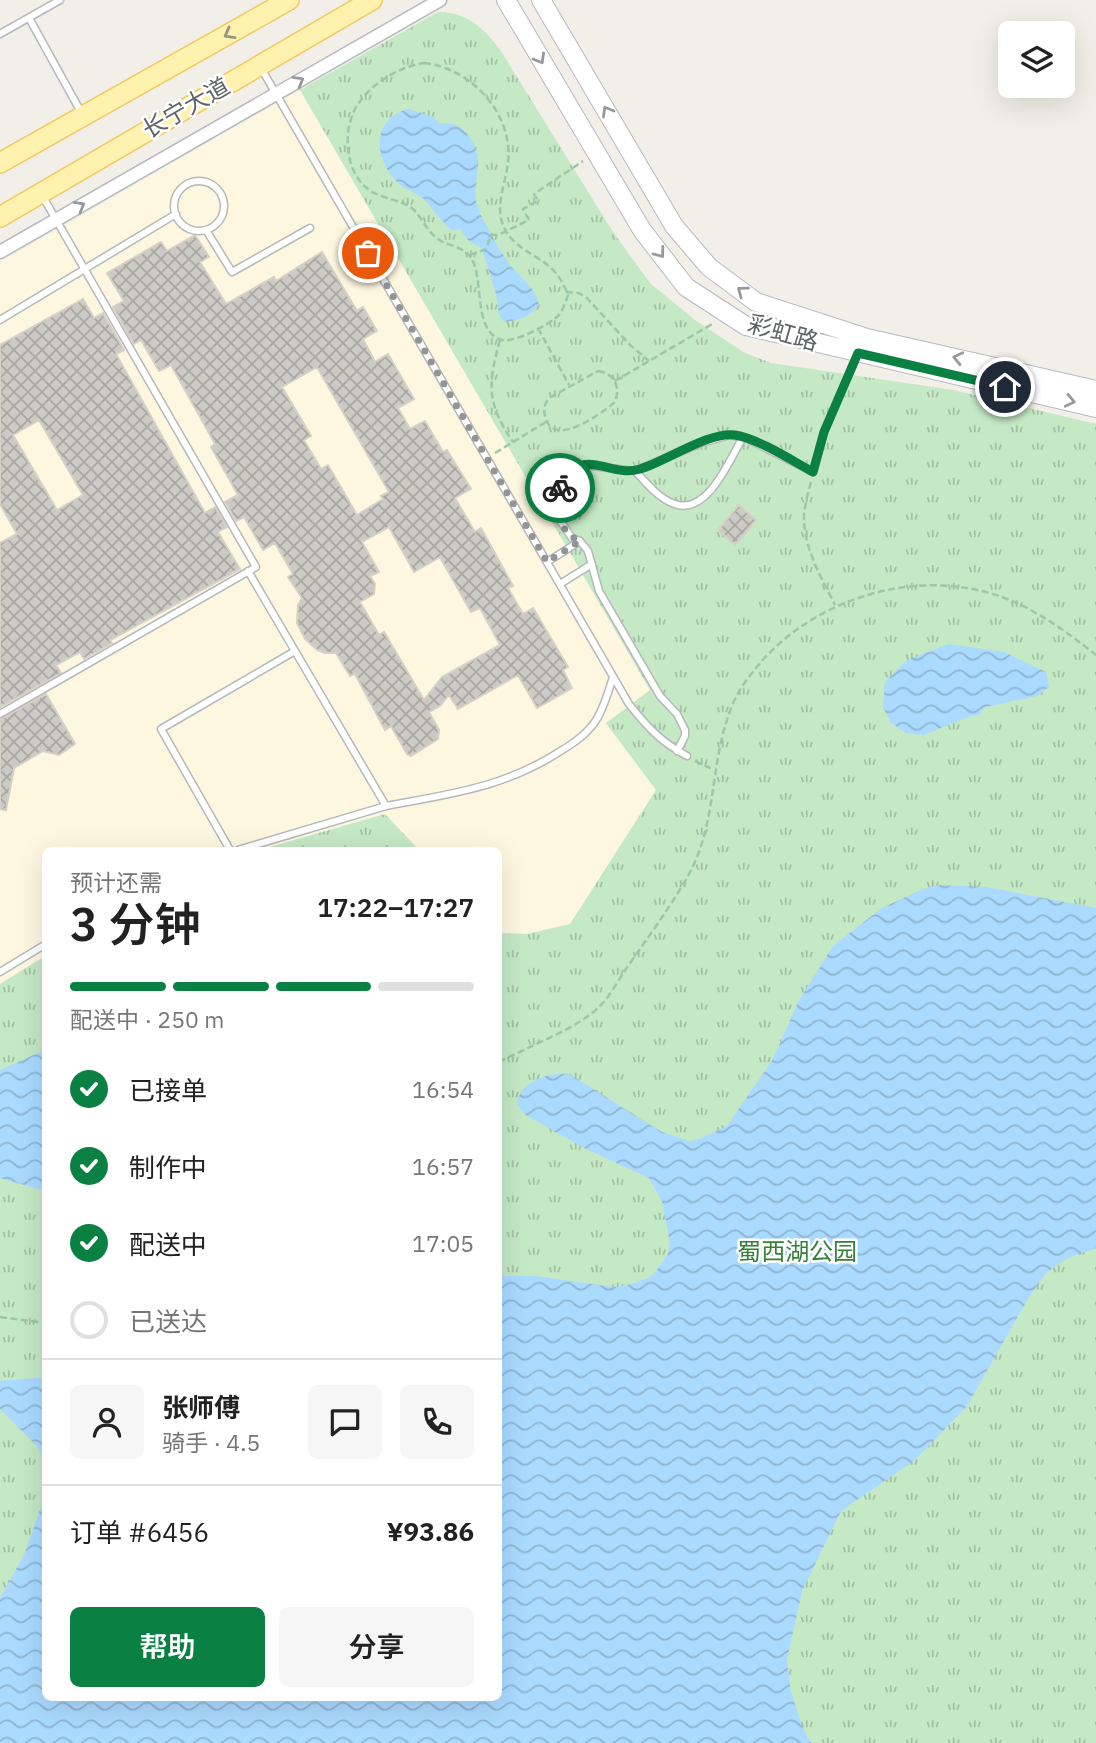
<!DOCTYPE html>
<html lang="zh">
<meta charset="utf-8">
<style>
body{margin:0;font-family:"IBM Plex Sans","Noto Sans SC",sans-serif;background:#f6f6f6;color:#222;height:100vh;display:flex;flex-direction:column;font-size:26px;white-space:nowrap}
*{box-sizing:border-box;margin:0}
p{font-size:23px;color:#767676}
.icon{flex:none;width:38px;height:38px;fill:none;stroke:currentColor;stroke-width:2;stroke-linecap:round;stroke-linejoin:round}
.map{position:relative;flex:1;overflow:hidden}
.details{position:absolute;left:42px;top:847px;width:460px;height:854px;display:flex;flex-direction:column;background:#fff;border-radius:10px;box-shadow:0 7px 28px #0002}
.details>*{flex:none}
.controls{position:absolute;left:998px;top:21px;display:grid;gap:14px}
.controls a{display:grid;place-items:center;width:77px;height:77px;border-radius:10px;background:#fff;box-shadow:0 7px 28px #0002;font-size:35px}
.pin{position:absolute;display:grid;place-items:center;width:60px;height:60px;color:#fff;margin:-30px;border:4px solid #fff;border-radius:50%;box-shadow:0 2px 7px #0007}
.courier{position:absolute;display:grid;place-items:center;width:70px;height:70px;margin:-35px;border:5px solid #0b8043;border-radius:50%;background:#fff;color:#222;box-shadow:0 2px 9px #0007}
.overview em{font-style:normal;font-weight:600}
.overview div{display:flex;flex-direction:column-reverse}
.overview{display:flex;align-items:center;justify-content:space-between;height:119px;padding:0 28px}
h1{font-size:46px;font-weight:600;line-height:52px}
.bar{display:grid;grid-template-columns:repeat(4,1fr);gap:10px 7px;align-content:center;height:84px;padding:0 28px}
.bar i{height:9px;border-radius:5px;background:#e0e0e0}
.bar .active{background:#0b8043}
.bar p{grid-column:span 4}
.line{display:flex;align-items:center;gap:18px;padding:0 28px;border-top:2px solid #e0e0e0}
.line div{flex:1}
.round{display:grid;place-items:center;flex:none;width:74px;height:74px;border-radius:10px;background:#f6f6f6}
ol{padding:0 28px;list-style:none}
li{display:flex;align-items:center;gap:21px;height:77px}
li p{margin-inline-start:auto}
li .icon{padding:7px;border-radius:50%;background:#0b8043;color:#fff;stroke-width:4}
li:last-child{color:#767676}
li i{width:38px;height:38px;border:4px solid #e0e0e0;border-radius:50%}
.button{display:flex;gap:14px;margin-top:auto;padding:14px 28px}
.button a{flex:1;height:80px;border-radius:10px;background:#0b8043;color:#fff;font-size:28px;font-weight:600;line-height:80px;text-align:center}
.button a+a{background:#f6f6f6;color:#222}
.map>svg:first-child{display:block}
</style>
<div class="map">
<svg width="1096" height="1743" viewBox="0 0 1096 1743">
<defs>
<pattern id="park-tufts" width="24" height="20" patternUnits="userSpaceOnUse" patternTransform="scale(1.75)"><rect width="24" height="20" fill="#c5e8c5"/><path d="M3 7l-1-3M5 7V3M7 7l1-3M15 17l-1-3M17 17v-4M19 17l1-3" fill="none" stroke="#a3c0a4"/></pattern>
<pattern id="water-waves" width="16" height="10" patternUnits="userSpaceOnUse" patternTransform="scale(1.75)"><rect width="16" height="10" fill="#aadaff"/><path d="M0 5q4-4 8 0t8 0" fill="none" stroke="#8eb4d2"/></pattern>
<pattern id="building-cross-hatch" width="8" height="8" patternUnits="userSpaceOnUse" patternTransform="scale(1.75)"><rect width="8" height="8" fill="#cccac5"/><path d="M0 0l8 8M0 8l8-8" fill="none" stroke="#a9a8a4"/></pattern>
</defs>
<rect width="100%" height="100%" fill="#f1efe8"/>
<path fill="#fef7e0" d="M 300,90 L 650,690 L 606,724 L 656,790 L 570,924 L 527,934 L 499,933 L 499,850 L 419,850 L 385,814 L 259,850 L 46,850 L 45,956 L 0,984 L 0,262 Z"/>
<path fill="url(#park-tufts)" d="M 438,12 C 466,11 483,28 499,48 L 613,232 L 650,283 L 695,320 L 745,353 L 771,363 L 953,390 L 1096,424 L 1096,1743 L 0,1743 L 0,984 L 45,956 L 46,1698 L 499,1698 L 499,933 L 527,934 L 570,924 L 656,790 L 606,723 L 650,690 L 300,90 Z
M 385,814 L 419,850 L 259,850 Z"/>
<path fill="url(#water-waves)" d="M 408,109 L 434,117 L 438,123 C 453,123 461,125 470,138 C 488,163 470,180 477,205 C 479,215 504,258 511,266 C 522,279 535,287 539,304 C 533,316 517,321 504,322 L 499,314 L 496,294 L 482,248 L 469,241 L 460,229 L 451,230 C 442,221 434,211 426,201 C 418,193 406,190 398,183 C 374,159 370,120 408,109 Z
M 948,644 L 1004,652 L 1046,672 L 1049,687 L 1037,696 L 985,707 L 980,714 L 965,718 L 924,735 L 906,733 L 891,723 L 883,707 L 885,682 L 907,660 Z
M 938,885 L 986,887 L 1096,908 L 1096,1248 L 1066,1259 L 1047,1272 L 1029,1297 L 967,1406 L 915,1460 L 841,1511 L 802,1591 L 787,1660 L 791,1693 L 803,1728 L 811,1743 L 0,1743 L 0,1598 L 25,1553 L 45,1495 L 46,1698 L 499,1698 L 499,1276 L 535,1276 L 614,1287 L 632,1284 L 650,1277 L 656,1271 L 668,1254 L 670,1244 L 662,1201 L 649,1178 L 584,1148 L 526,1115 L 517,1105 C 519,1081 549,1072 569,1074 L 662,1132 L 690,1141 L 699,1139 L 727,1126 L 773,1059 L 799,1000 L 833,946 L 882,908 L 921,890 Z
M 45,1050 L 46,1050 L 45,1191 L 0,1178 L 0,1070 Z
M 45,1377 L 46,1377 L 45,1463 L 36,1445 L 0,1409 L 0,1381 Z"/>
<path fill="url(#building-cross-hatch)" stroke="#d6d1c6" stroke-width="2" fill-rule="evenodd" d="M 195,235 L 209,257 L 200,262 L 226,304 L 274,277 L 276,281 L 322,252 L 357,311 L 363,307 L 377,331 L 363,339 L 375,362 L 388,354 L 414,399 L 398,408 L 410,429 L 425,421 L 443,452 L 447,450 L 471,489 L 455,498 L 475,532 L 481,528 L 513,586 L 508,588 L 523,614 L 533,608 L 568,667 L 563,670 L 572,688 L 537,708 L 518,675 L 458,709 L 449,695 L 440,706 L 429,712 L 439,730 L 438,739 L 411,756 L 407,754 L 391,726 L 385,730 L 355,674 L 350,676 L 336,653 L 325,653 L 317,650 L 305,639 L 297,623 L 298,605 L 302,598 L 288,577 L 293,574 L 275,543 L 263,550 L 244,517 L 236,521 L 225,502 L 238,495 L 211,447 L 215,444 L 171,365 L 159,371 L 141,340 L 134,344 L 113,307 L 124,301 L 107,273 L 161,242 L 167,251 ZM 317,367 L 389,492 L 381,496 L 383,499 L 357,515 L 328,465 L 321,469 L 304,440 L 311,436 L 282,387 ZM 389,527 L 414,572 L 440,557 L 471,612 L 480,608 L 500,645 L 442,677 L 424,700 L 384,632 L 379,635 L 360,602 L 374,594 L 375,584 L 370,576 L 379,572 L 362,542 Z
M 83,299 L 94,318 L 103,313 L 124,350 L 116,354 L 205,513 L 215,507 L 227,527 L 218,532 L 240,569 L 110,640 L 112,643 L 84,659 L 80,652 L 56,665 L 61,673 L 0,707 L 0,543 L 17,534 L 0,504 L 0,345 ZM 39,420 L 83,495 L 57,510 L 13,435 Z
M 739,505 L 756,520 L 735,545 L 718,530 Z
M 46,694 L 75,744 L 59,755 L 43,751 L 14,768 L 6,810 L 0,809 L 0,720 Z"/>
<g fill="none" stroke-linecap="round" stroke-linejoin="round">
<g stroke="#b5b8bc" stroke-width="9">
<path id="service" d="M 29,18 L 82,114
M 0,34 L 60,0
M 261,68 L 629,704 C 648,728 660,741 687,756
M174 206a25 25 0 1 1 50 0a25 25 0 1 1-50 0Z
M 206,230 L 232,272 L 310,228
M 0,320 L 176,214
M 635,471 C 647,483 660,501 678,505 C 709,512 730,459 743,437
M 547,562 L 580,541
M 248,571 L 386,806 C 449,794 503,788 559,752 C 574,743 589,733 598,717 C 605,704 609,690 613,677
M 560,584 L 592,564
M 0,714 L 256,567 L 43,197
M 677,751 L 685,736 L 685,730 L 677,714 L 660,696 L 599,591 L 588,551 L 580,541 L 572,538 L 561,522 L 555,507 L 563,481 L 574,470 L 584,465 L 635,471 L 701,443 L 730,435 L 746,438 L 813,472 L 824,432 L 857,355
M 230,850 L 161,729 L 295,651
M 238,850 L 386,806
M 0,972 L 46,944"/>
</g>
<g stroke="#b5b8bc" stroke-width="15">
<path id="minor" d="M 0,252 L 440,0"/>
</g>
<g stroke="#b6babf" stroke-width="20">
<path id="secondary" d="M 506,0 L 642,230 L 686,287 L 746,326 L 1096,408
M 541,0 L 674,226 L 709,267 L 756,302 L 867,338 L 1096,390"/>
</g>
<g stroke="#f2c960" stroke-width="22">
<path id="primary" d="M 0,163 L 289,0
M 0,217 L 372,0"/>
</g>
<path stroke="#9cc7a9" stroke-width="2.5" stroke-dasharray="7 3.5" stroke-linecap="butt" d="M 424,63 C 472,68 514,115 508,163 C 506,181 496,204 502,222 C 510,249 538,253 555,272 C 561,279 565,287 568,295 C 566,301 563,310 559,315 C 550,324 515,343 502,340 C 471,332 486,275 469,255 C 462,247 450,246 441,241 C 427,233 424,220 413,209 C 404,201 386,199 374,193 C 344,177 341,129 358,104 C 373,82 399,67 424,63 Z
M 470,255 L 486,249 L 491,235 L 498,235 L 529,220 L 523,209 L 538,201 L 534,194 L 583,161
M 566,292 L 579,293 L 587,298 L 630,345 L 649,361
M 538,328 L 569,385
M 500,340 C 488,384 486,402 513,442
M 598,371 C 614,373 621,387 615,402 C 602,413 555,448 546,419 C 543,411 544,404 549,398 Z
M 615,381 L 714,323
M 495,453 L 546,422
M 811,482 C 808,493 805,504 804,515 C 803,547 821,577 835,605
M 695,761 L 714,770
M 499,1062 C 527,1047 579,1028 600,1006 C 611,995 619,979 628,966 C 649,936 671,906 689,874 C 718,821 709,762 732,706 C 738,690 750,675 761,662 C 818,597 918,567 1002,597 C 1037,610 1067,632 1096,655
M 0,1317 L 46,1323"/>
<use href="#service" stroke="#fff" stroke-width="6"/>
<use href="#minor" stroke="#fff" stroke-width="12"/>
<use href="#secondary" stroke="#fff" stroke-width="18"/>
<use href="#primary" stroke="#fff2af" stroke-width="19"/>
</g>
<defs><path id="oneway-chevron" d="M-2-3.5L2.5 0L-2 3.5" fill="none" stroke-width="1.6" stroke-linecap="round" stroke-linejoin="round" transform="scale(1.75)"/></defs>
<use stroke="#979581" href="#oneway-chevron" transform="translate(229 34) rotate(151)"/>
<g stroke="#979a9d">
<use href="#oneway-chevron" transform="translate(540 59) rotate(60)"/>
<use href="#oneway-chevron" transform="translate(299 81) rotate(-30)"/>
<use href="#oneway-chevron" transform="translate(607 111) rotate(-120)"/>
<use href="#oneway-chevron" transform="translate(80 206) rotate(-30)"/>
<use href="#oneway-chevron" transform="translate(660 253) rotate(53)"/>
<use href="#oneway-chevron" transform="translate(742 291) rotate(-143)"/>
<use href="#oneway-chevron" transform="translate(958 358) rotate(-167)"/>
<use href="#oneway-chevron" transform="translate(1070 401) rotate(13)"/>
</g>
<g fill="none" stroke-linecap="round" stroke-linejoin="round">
<path stroke="#929495" stroke-width="7" stroke-dasharray="0 12.6" d="M 368,253 L 547,562 L 580,541 C 559,532 552,508 560,488"/>
<path stroke="#0b8043" stroke-width="9" d="M 560,488 C 582,442 609,479 640,469 C 665,462 709,431 735,435 C 759,439 791,460 813,472 L 824,432 L 858,353 L 1005,387"/>
</g>
<g text-anchor="middle" stroke-width="5" stroke-linejoin="round" paint-order="stroke">
<g font-size="24" fill="#5f6368" stroke="#fff">
<text transform="translate(186 108) rotate(-30)" y="8">长宁大道</text>
<text transform="translate(783 333) rotate(16)" y="8">彩虹路</text>
</g>
<g font-size="24" fill="#348238" stroke="#fff">
<text x="797" y="1260">蜀西湖公园</text>
</g>
</g>
</svg>
<div class="controls">
<a><svg class="icon" aria-label="layers" viewBox="0 0 24 24"><path d="M12 4l9 5-9 5-9-5zM3 14l9 5 9-5"/></svg></a>
</div>
<div class="pin" style="left:368px;top:253px;background:#ea580c"><svg class="icon" aria-label="bag" viewBox="0 0 24 24"><path d="M5 8h14l-1 12H6zM9 8a3 3 0 0 1 6 0"/></svg></div>
<div class="pin" style="left:1005px;top:387px;background:#1f2937"><svg class="icon" aria-label="home" viewBox="0 0 24 24"><path d="M3 11l9-7 9 7M6 9v11h12V9"/></svg></div>
<div class="courier" style="left:560px;top:488px"><svg class="icon" aria-label="bike" viewBox="0 0 24 24"><circle cx="6" cy="16" r="4"/><circle cx="18" cy="16" r="4"/><path d="M6 16l4-8h5l3 8M10 8l3 8H6M13 5h3"/></svg></div>
<section class="details">
<div class="overview"><div><h1>3 分钟</h1><p>预计还需</p></div><em>17:22–17:27</em></div>
<div class="bar"><i class="active"></i><i class="active"></i><i class="active"></i><i></i><p>配送中 · 250 m</p></div>
<ol>
<li><svg class="icon" aria-label="check" viewBox="0 0 24 24"><path d="M5 12l5 5 9-10"/></svg>已接单<p>16:54</p></li>
<li><svg class="icon" aria-label="check" viewBox="0 0 24 24"><path d="M5 12l5 5 9-10"/></svg>制作中<p>16:57</p></li>
<li><svg class="icon" aria-label="check" viewBox="0 0 24 24"><path d="M5 12l5 5 9-10"/></svg>配送中<p>17:05</p></li>
<li><i></i>已送达</li>
</ol>
<div class="line" style="height:126px"><a class="round"><svg class="icon" aria-label="person" viewBox="0 0 24 24"><circle cx="12" cy="8" r="4"/><path d="M4 21q1-7 8-7t8 7"/></svg></a><div><b>张师傅</b><p>骑手 · 4.5</p></div><a class="round"><svg class="icon" aria-label="chat" viewBox="0 0 24 24"><path d="M4 5h16v11H9l-5 4z"/></svg></a><a class="round"><svg class="icon" aria-label="phone" viewBox="0 0 24 24"><path d="M5 4h4l2 5-3 2q2 4 5 5l2-3 5 2v4C11 20 4 13 5 4z"/></svg></a></div>
<div class="line" style="height:91px"><div>订单 #6456</div><b>¥93.86</b></div>
<div class="button"><a>帮助</a><a>分享</a></div>
</section>
</div>
